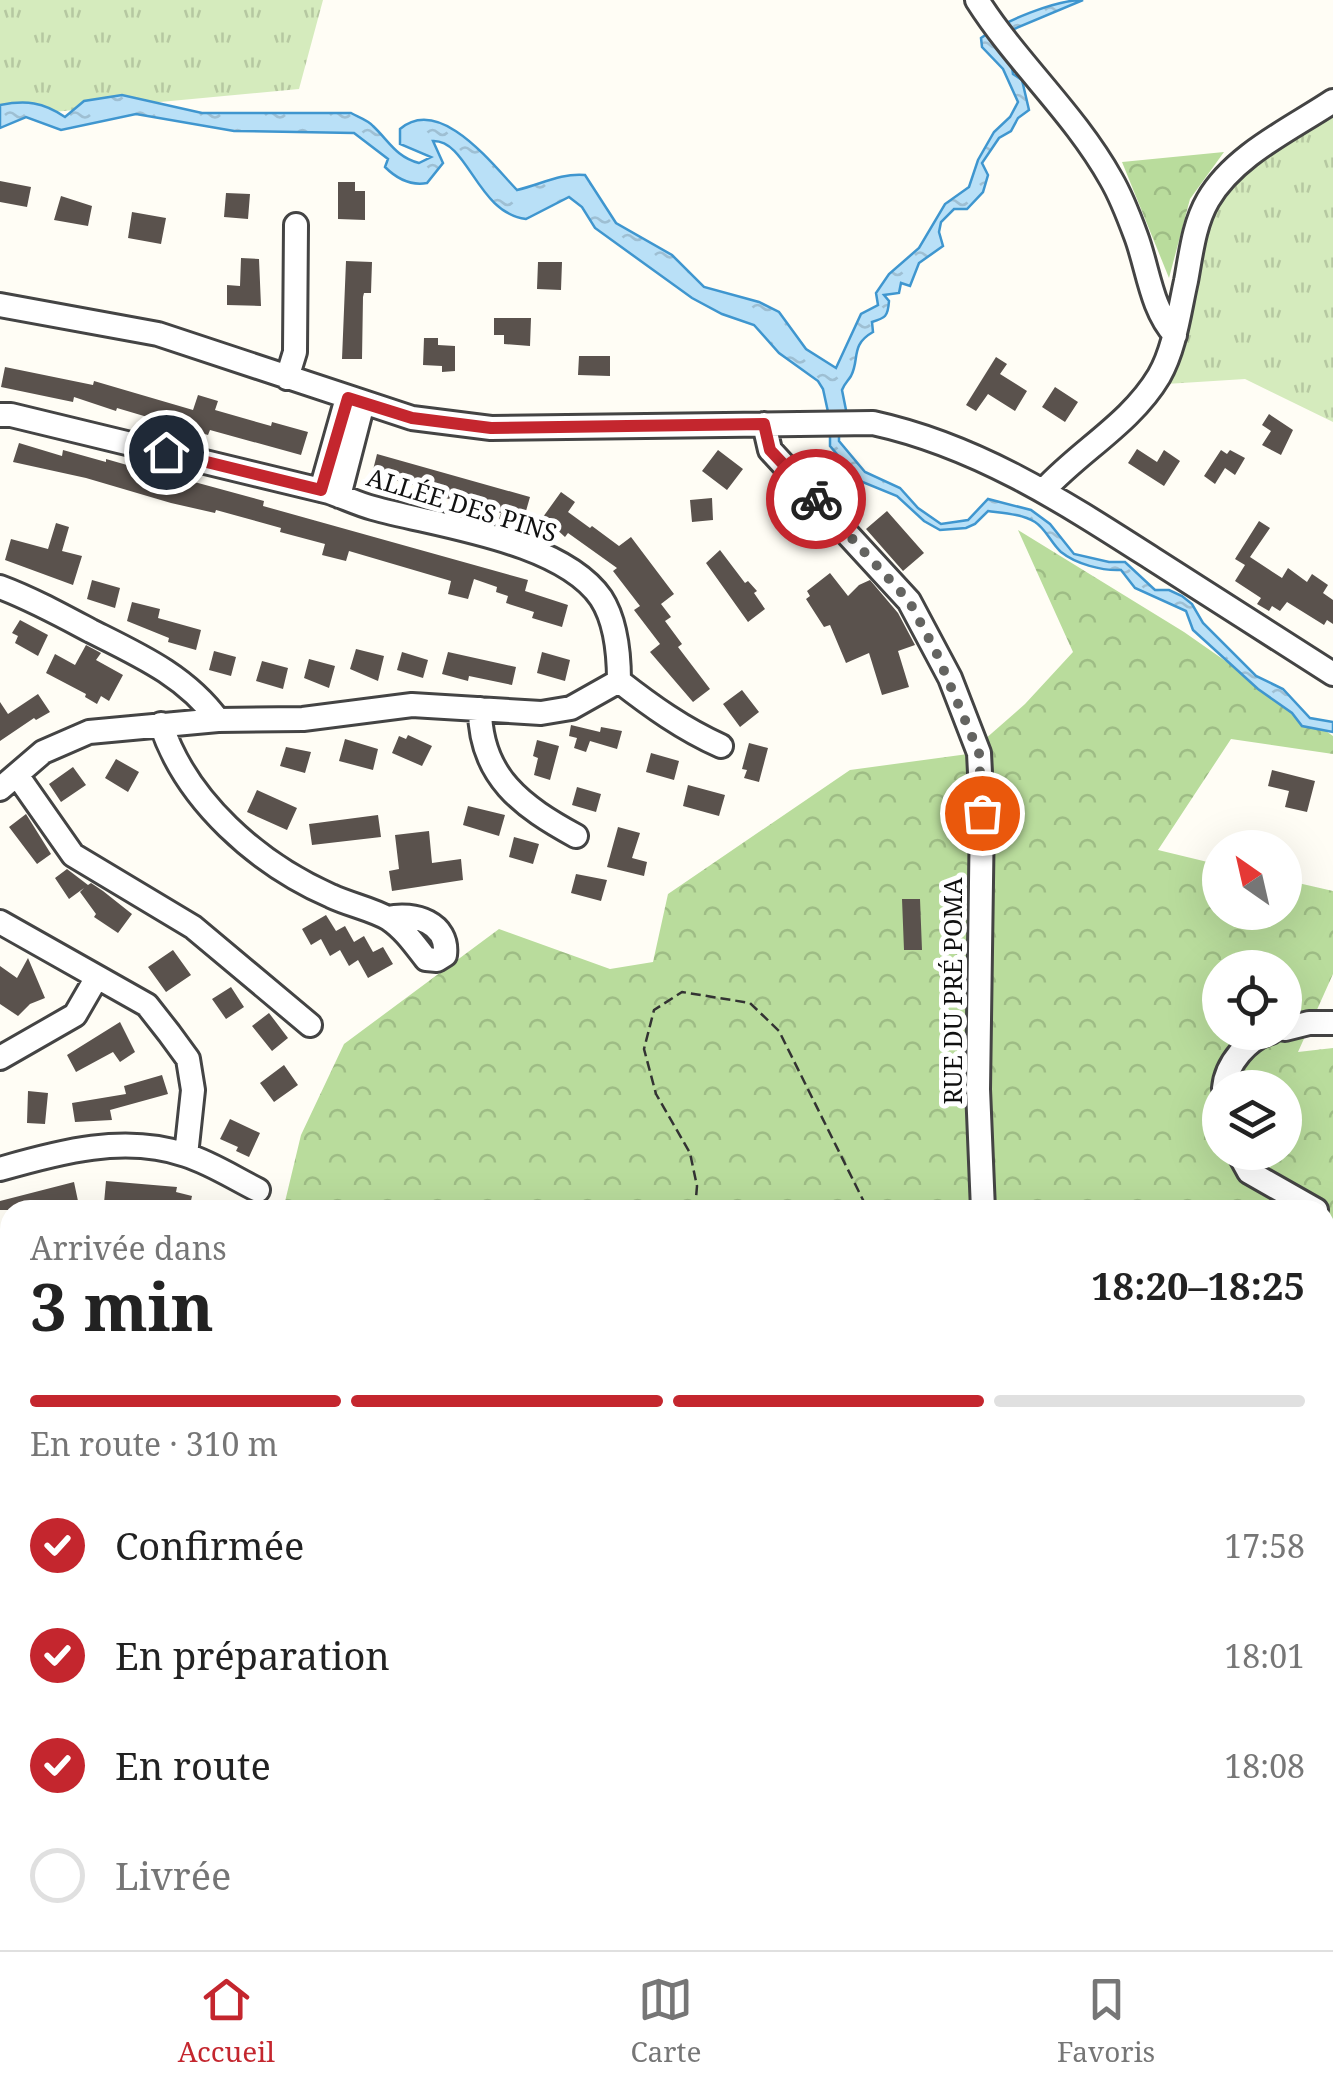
<!DOCTYPE html>
<html lang="fr">
<meta charset="utf-8">
<style>
body{margin:0;font-family:"Noto Serif",serif;background:#f2f2f2;color:#222;height:100vh;display:flex;flex-direction:column;font-size:38px;white-space:nowrap}
*{box-sizing:border-box;margin:0}
p{font-size:32px;color:#767676}
.icon{flex:none;width:55px;height:55px;fill:none;stroke:currentColor;stroke-width:2;stroke-linecap:round;stroke-linejoin:round}
.map{position:relative;flex:1;overflow:hidden}
.panel{position:absolute;left:0px;top:1200px;width:1335px;height:750px;display:flex;flex-direction:column;background:#fff;border-radius:30px 30px 0 0;box-shadow:0 10px 40px #0002}
.panel>*{flex:none}
.needle{width:65px;rotate:326deg}
.buttons{position:absolute;left:1202px;top:830px;display:grid;gap:20px}
.buttons a{display:grid;place-items:center;width:100px;height:100px;border-radius:50%;background:#fff;box-shadow:0 10px 40px #0002;font-size:50px}
.pin{position:absolute;display:grid;place-items:center;width:85px;height:85px;color:#fff;margin:-42px;border:5px solid #fff;border-radius:50%;box-shadow:0 2px 10px #0007}
.courier{position:absolute;display:grid;place-items:center;width:100px;height:100px;margin:-50px;border:8px solid #c4262e;border-radius:50%;background:#fff;color:#222;box-shadow:0 2px 12px #0007}
.summary em{font-style:normal;font-weight:700}
.summary div{display:flex;flex-direction:column-reverse}
.summary{display:flex;align-items:center;justify-content:space-between;height:170px;padding:0 30px}
h1{font-size:65px;font-weight:700;line-height:75px}
.bar{display:grid;grid-template-columns:repeat(4,1fr);gap:15px 10px;align-content:center;height:120px;padding:0 30px}
.bar i{height:12px;border-radius:8px;background:#e0e0e0}
.bar .on{background:#c4262e}
.bar p{grid-column:span 4}
ol{padding:0 30px;list-style:none}
li{display:flex;align-items:center;gap:30px;height:110px}
li p{margin-inline-start:auto}
li .icon{padding:10px;border-radius:50%;background:#c4262e;color:#fff;stroke-width:4}
li:last-child{color:#767676}
li i{width:55px;height:55px;border:5px solid #e0e0e0;border-radius:50%}
.menu{display:flex;justify-content:space-around;align-items:center;height:140px;border-top:2px solid #e0e0e0;background:#fff;font-size:28px;color:#767676}
.menu a{display:grid;justify-items:center;gap:5px}
.menu .on{color:#c4262e}
.map>svg:first-child{display:block}
</style>
<div class="map">
<svg width="1333" height="1950" viewBox="0 0 1333 1950">
<defs>
<pattern id="grass-tufts" width="24" height="20" patternUnits="userSpaceOnUse" patternTransform="scale(2.5)"><rect width="24" height="20" fill="#d5ebbd"/><path d="M3 7l-1-3M5 7V3M7 7l1-3M15 17l-1-3M17 17v-4M19 17l1-3" fill="none" stroke="#b6c8a1"/></pattern>
<pattern id="forest-crowns" width="20" height="18" patternUnits="userSpaceOnUse" patternTransform="scale(2.5)"><rect width="20" height="18" fill="#b9dc9c"/><path d="M2 6a3 3 0 1 1 6 0M12 15a3 3 0 1 1 6 0" fill="none" stroke="#9ebc85"/></pattern>
<pattern id="water-ripples" width="26" height="14" patternUnits="userSpaceOnUse" patternTransform="scale(2.5)"><rect width="26" height="14" fill="#b9e0f7"/><path d="M2 4q2-2 4 0t4 0M15 11q2-2 4 0t4 0" fill="none" stroke="#9ebfd3"/></pattern>
</defs>
<rect width="100%" height="100%" fill="#fffdf5"/>
<path fill="url(#grass-tufts)" d="M 0,0 L 323,0 L 299,89 L 0,117 Z
M 1333,111 L 1333,422 L 1245,379 L 1166,384 C 1181,328 1199,219 1237,179 C 1265,150 1300,132 1333,111 Z
M 1325,1454 L 1333,1461 L 1333,1677 L 1325,1651 Z
M 0,1751 L 10,1755 L 10,1940 L 662,1940 L 667,1950 L 0,1950 Z"/>
<path fill="url(#forest-crowns)" fill-rule="evenodd" d="M 1224,152 L 1190,199 L 1169,278 L 1122,162 Z
M 1018,530 L 1184,632 L 1333,736 L 1333,754 L 1231,739 L 1158,850 L 1220,865 L 1220,912 L 1285,912 L 1285,880 L 1333,891 L 1333,974 L 1298,1052 L 1333,1048 L 1333,1461 L 1325,1454 L 1325,1210 L 283,1210 L 301,1135 L 344,1044 L 499,929 L 610,969 L 653,962 L 668,894 L 850,770 L 968,754 L 1025,704 L 1073,652 ZM 1220,968 L 1285,968 L 1285,1032 L 1220,1032 ZM 1220,1088 L 1285,1088 L 1285,1152 L 1220,1152 Z
M 0,1285 L 10,1286 L 10,1657 L 0,1636 Z
M 1325,1651 L 1333,1677 L 1333,1950 L 750,1950 L 747,1946 L 740,1950 L 667,1950 L 662,1940 L 1325,1940 Z
M 381,1940 L 552,1940 L 559,1950 L 422,1950 L 420,1943 Z"/>
<path fill="url(#water-ripples)" stroke="#3f96cf" stroke-width="2.5" d="M 1083,0 L 1007,32 L 997,44 L 998,50 L 1011,60 L 1013,74 L 1022,80 L 1029,110 L 1018,118 L 1011,131 L 999,138 L 982,163 L 988,175 L 983,192 L 967,209 L 954,209 L 941,222 L 939,232 L 943,246 L 919,263 L 910,286 L 901,283 L 899,293 L 884,295 L 889,301 C 888,317 885,318 872,322 L 873,332 C 850,345 860,359 851,376 C 848,381 844,384 842,390 L 847,415 L 830,421 L 823,389 L 818,381 L 779,353 L 754,325 L 722,314 L 692,298 L 595,228 L 582,207 L 569,197 L 526,219 C 477,213 468,140 433,141 L 443,163 L 427,183 C 410,186 397,179 385,167 L 388,159 L 354,133 L 234,131 L 136,114 L 61,130 L 26,117 L 0,128 L 0,105 C 26,100 43,102 65,117 L 84,101 L 122,95 L 202,113 L 351,113 C 358,117 368,120 373,126 C 389,141 396,157 419,163 L 431,157 L 400,144 L 400,129 C 440,95 492,164 517,190 C 542,184 560,173 585,175 L 616,223 L 672,255 L 704,287 L 759,302 L 779,312 L 806,349 L 836,368 L 861,314 L 878,305 L 876,293 L 889,274 L 919,248 L 945,204 L 969,187 L 978,160 L 994,132 L 1010,117 L 1018,102 L 1003,69 L 982,47 L 981,38 C 1004,21 1055,0 1083,0 Z
M 830,431 L 839,431 L 839,441 L 865,472 L 900,488 L 918,508 L 941,524 L 968,520 L 988,499 L 1031,510 L 1050,524 L 1074,554 L 1109,562 L 1125,562 L 1155,590 L 1169,590 L 1182,596 L 1192,604 L 1203,623 L 1256,676 L 1283,689 L 1310,718 L 1333,722 L 1333,732 L 1302,726 L 1292,713 L 1258,689 L 1193,630 L 1186,611 L 1135,588 L 1121,570 C 1102,571 1076,564 1061,552 C 1051,543 1046,529 1035,522 C 1022,514 1003,513 988,511 L 975,524 L 966,528 L 940,530 L 924,521 L 897,496 L 860,481 L 830,446 Z"/>
<path fill="#5a524d" d="M 0,181 L 31,187 L 27,207 L 0,202 Z
M 338,182 L 355,182 L 355,191 L 365,191 L 365,220 L 338,219 Z
M 226,193 L 250,194 L 248,219 L 224,217 Z
M 61,196 L 92,206 L 88,226 L 54,220 Z
M 132,212 L 166,218 L 161,244 L 128,238 Z
M 241,258 L 259,259 L 261,306 L 227,305 L 227,285 L 240,286 Z
M 346,261 L 372,262 L 371,293 L 364,293 L 363,297 L 362,359 L 342,359 Z
M 538,262 L 562,262 L 561,290 L 537,289 Z
M 494,318 L 531,318 L 530,346 L 504,344 L 504,335 L 494,335 Z
M 424,338 L 438,338 L 438,345 L 455,346 L 455,371 L 442,372 L 442,366 L 423,365 Z
M 579,356 L 610,356 L 610,376 L 578,375 Z
M 996,357 L 1007,364 L 1000,374 L 1027,391 L 1015,411 L 988,394 L 976,411 L 966,405 Z
M 5,367 L 93,385 L 94,381 L 193,410 L 198,395 L 218,401 L 215,410 L 271,426 L 272,422 L 308,432 L 301,455 L 210,430 L 208,435 L 117,408 L 116,411 L 74,397 L 73,402 L 1,387 Z
M 1055,387 L 1078,402 L 1065,422 L 1042,407 Z
M 1269,414 L 1293,430 L 1281,455 L 1262,445 L 1271,431 L 1262,425 Z
M 19,443 L 62,456 L 63,450 L 106,462 L 106,459 L 134,467 L 133,472 L 163,480 L 165,474 L 264,501 L 263,506 L 528,580 L 525,591 L 568,605 L 562,627 L 532,618 L 534,612 L 506,603 L 508,596 L 496,592 L 497,587 L 474,579 L 468,599 L 448,594 L 451,581 L 349,551 L 346,561 L 322,555 L 325,544 L 280,532 L 281,528 L 216,510 L 215,513 L 171,503 L 86,478 L 13,462 Z
M 1137,449 L 1157,462 L 1164,450 L 1180,461 L 1164,486 L 1128,463 Z
M 718,450 L 743,469 L 727,490 L 702,471 Z
M 1221,450 L 1227,454 L 1230,450 L 1245,458 L 1235,475 L 1225,468 L 1215,484 L 1204,476 Z
M 377,454 L 530,497 L 522,525 L 499,519 L 501,513 L 416,490 L 417,486 L 372,474 Z
M 561,492 L 575,502 L 568,512 L 590,528 L 592,526 L 619,546 L 631,537 L 674,594 L 661,604 L 671,617 L 665,621 L 682,644 L 678,647 L 710,689 L 693,702 L 650,652 L 660,644 L 634,610 L 640,606 L 613,571 L 617,568 L 568,533 L 565,537 L 543,517 Z
M 712,498 L 713,520 L 692,522 L 690,500 Z
M 887,511 L 924,553 L 903,571 L 866,529 Z
M 1259,521 L 1270,528 L 1250,557 L 1282,578 L 1288,568 L 1307,582 L 1312,574 L 1328,585 L 1323,593 L 1333,600 L 1333,624 L 1327,620 L 1324,625 L 1287,602 L 1280,611 L 1272,606 L 1269,611 L 1257,604 L 1261,598 L 1235,581 L 1245,565 L 1235,559 Z
M 56,523 L 69,527 L 62,551 L 82,556 L 73,585 L 5,560 L 11,539 L 48,549 Z
M 720,550 L 745,583 L 748,581 L 757,591 L 754,593 L 765,609 L 748,622 L 706,563 Z
M 830,573 L 848,596 L 859,585 L 870,580 L 898,613 L 915,645 L 898,651 L 909,687 L 882,695 L 869,653 L 846,663 L 830,625 L 824,627 L 806,599 L 810,596 L 807,591 Z
M 92,580 L 120,588 L 115,608 L 87,599 Z
M 132,602 L 160,609 L 158,618 L 201,630 L 196,650 L 168,642 L 169,638 L 127,621 Z
M 20,620 L 48,635 L 38,656 L 15,643 L 18,636 L 12,633 Z
M 86,645 L 101,653 L 96,660 L 123,675 L 109,701 L 101,696 L 97,704 L 85,697 L 86,694 L 46,673 L 55,654 L 75,665 Z
M 356,649 L 384,656 L 378,681 L 350,669 Z
M 214,651 L 236,657 L 231,676 L 209,670 Z
M 402,652 L 428,660 L 423,678 L 397,670 Z
M 448,652 L 516,667 L 512,685 L 469,676 L 468,681 L 442,674 Z
M 542,652 L 570,660 L 565,681 L 537,673 Z
M 309,659 L 335,666 L 329,688 L 304,678 Z
M 262,661 L 288,668 L 283,689 L 256,681 Z
M 742,690 L 759,712 L 740,727 L 723,704 Z
M 38,694 L 50,712 L 36,720 L 34,718 L 0,741 L 0,702 L 8,714 Z
M 571,725 L 600,732 L 601,727 L 622,731 L 617,749 L 590,741 L 586,752 L 574,748 L 577,738 L 569,736 Z
M 408,735 L 432,746 L 422,766 L 392,753 L 399,736 L 406,739 Z
M 345,739 L 378,749 L 373,770 L 339,761 Z
M 537,740 L 559,746 L 550,780 L 534,775 L 538,758 L 533,756 Z
M 749,743 L 768,748 L 759,782 L 744,778 L 747,770 L 742,769 Z
M 286,747 L 311,752 L 305,773 L 280,766 Z
M 651,753 L 679,761 L 674,780 L 646,772 Z
M 116,759 L 139,772 L 128,792 L 105,778 Z
M 73,767 L 86,785 L 61,802 L 49,784 Z
M 1272,770 L 1315,781 L 1307,812 L 1285,807 L 1289,791 L 1268,786 Z
M 688,785 L 725,795 L 719,816 L 683,806 Z
M 577,787 L 601,794 L 596,812 L 572,805 Z
M 257,790 L 297,808 L 287,830 L 247,812 Z
M 468,806 L 505,815 L 499,836 L 463,825 Z
M 26,814 L 51,854 L 37,864 L 9,827 Z
M 378,815 L 381,837 L 312,845 L 309,824 Z
M 618,827 L 640,833 L 632,858 L 647,862 L 644,876 L 607,867 Z
M 429,831 L 432,863 L 461,859 L 463,880 L 392,891 L 389,871 L 399,869 L 395,835 Z
M 514,837 L 539,844 L 533,864 L 509,857 Z
M 67,869 L 88,885 L 91,883 L 103,891 L 132,914 L 118,933 L 94,917 L 96,914 L 80,892 L 84,888 L 69,899 L 55,878 Z
M 576,874 L 607,880 L 601,901 L 571,893 Z
M 902,899 L 920,899 L 922,950 L 904,950 Z
M 326,915 L 336,931 L 345,926 L 354,942 L 364,936 L 373,952 L 383,947 L 393,964 L 368,978 L 358,960 L 349,966 L 340,950 L 330,956 L 321,939 L 311,945 L 302,929 Z
M 173,950 L 191,975 L 166,992 L 148,967 Z
M 28,958 L 45,998 L 30,1004 L 18,1016 L 0,1004 L 0,966 L 17,978 Z
M 231,987 L 244,1007 L 226,1019 L 212,999 Z
M 269,1013 L 288,1038 L 272,1051 L 252,1026 Z
M 120,1022 L 135,1052 L 120,1062 L 113,1052 L 76,1072 L 67,1055 Z
M 284,1065 L 298,1085 L 274,1102 L 260,1083 Z
M 162,1075 L 168,1094 L 110,1110 L 112,1120 L 75,1122 L 72,1103 L 126,1094 L 124,1086 Z
M 28,1091 L 48,1093 L 45,1124 L 27,1123 Z
M 230,1119 L 260,1133 L 249,1157 L 236,1151 L 238,1147 L 220,1139 Z
M 106,1181 L 177,1187 L 176,1192 L 192,1196 L 189,1210 L 104,1203 Z
M 74,1182 L 78,1201 L 43,1210 L 0,1210 L 0,1201 Z"/>
<g fill="none" stroke-linecap="round" stroke-linejoin="round">
<g stroke="#444" stroke-width="28">
<path id="minor" d="M 977,0 C 1017,63 1074,113 1111,179 C 1121,196 1129,217 1136,236 C 1148,268 1151,309 1175,335
M 0,305 L 158,334 L 412,418 L 491,428 L 873,423 C 978,446 1064,502 1153,559 C 1213,597 1273,636 1333,674
M 287,378 L 295,352 L 296,225
M 0,415 L 11,415 L 329,492 C 344,497 358,504 373,508 C 437,526 561,540 601,598 C 616,621 619,654 619,681
M 764,424 L 770,450 L 909,601 L 950,678 L 979,753 L 982,813 L 978,1089 L 983,1210
M 1045,489 C 1081,450 1131,423 1159,376 C 1175,348 1179,312 1186,281 C 1191,254 1194,224 1208,200 C 1234,155 1291,129 1333,101
M 321,490 L 347,398
M 339,496 L 363,403
M 0,587 C 32,599 61,615 91,631 C 139,655 186,676 218,720 L 303,719 L 412,705 L 541,713 L 571,708 L 619,681
M 619,681 C 651,706 683,729 721,746
M 480,709 C 480,777 523,807 576,836
M 161,724 C 186,801 258,864 331,896 C 350,905 372,909 389,919 C 404,929 415,945 426,959 L 437,960 L 445,955 C 449,923 414,912 388,918
M 17,775 L 73,855 L 193,927 L 310,1025
M 0,789 L 43,752 L 89,732 L 218,720
M 0,922 L 147,1005 L 169,1033 L 188,1059 L 193,1090 L 186,1155
M 1285,1029 L 1309,1023 L 1333,1023
M 0,1058 L 75,1015 L 97,977
M 1224,1088 C 1226,1064 1248,1038 1271,1032
M 1238,1152 L 1249,1172 L 1316,1210
M 0,1169 C 59,1152 125,1134 186,1155 C 211,1163 234,1178 258,1190
M 1325,1324 L 1333,1317
M 1325,1574 L 1333,1601
M 0,1740 L 10,1745
M 143,1950 L 143,1940"/>
</g>
<path stroke="#333" stroke-width="2.5" stroke-dasharray="10 5" stroke-linecap="butt" d="M 695,1210 L 697,1186 L 690,1153 L 656,1094 L 644,1049 L 654,1010 L 682,992 L 750,1003 L 779,1031 L 868,1210
M 562,1940 L 569,1950
M 1005,1940 L 1009,1950
M 1110,1940 L 1112,1950
M 711,1950 L 719,1940"/>
<use href="#minor" stroke="#fff" stroke-width="22"/>
</g>
<g fill="none" stroke-linecap="round" stroke-linejoin="round">
<path stroke="#646461" stroke-width="10" stroke-dasharray="0 18" d="M 816,499 L 909,601 L 936,652 L 979,753 L 982,813"/>
<path stroke="#c4262e" stroke-width="12" d="M 166,452 L 321,490 L 348,398 L 412,418 L 491,428 L 764,424 L 770,450 L 816,499"/>
</g>
<g text-anchor="middle" stroke-width="10" stroke-linejoin="round" paint-order="stroke">
<g font-size="25" fill="#111" stroke="#fff">
<text transform="translate(462 505) rotate(17)" y="9">ALLÉE DES PINS</text>
<text transform="translate(953 991) rotate(-90)" y="9">RUE DU PRÉ POMA</text>
</g>
</g>
</svg>
<div class="buttons">
<a><svg class="needle" viewBox="-14 -14 28 28"><path d="M0-13l5 13h-10z" fill="#e53935"/><path d="M0 13l5-13h-10z" fill="#767676"/></svg></a>
<a><svg class="icon" aria-label="locate" viewBox="0 0 24 24"><circle cx="12" cy="12" r="6"/><path d="M12 2v4M12 18v4M2 12h4M18 12h4"/></svg></a>
<a><svg class="icon" aria-label="layers" viewBox="0 0 24 24"><path d="M12 4l9 5-9 5-9-5zM3 14l9 5 9-5"/></svg></a>
</div>
<div class="pin" style="left:982px;top:813px;background:#ea580c"><svg class="icon" aria-label="bag" viewBox="0 0 24 24"><path d="M5 8h14l-1 12H6zM9 8a3 3 0 0 1 6 0"/></svg></div>
<div class="pin" style="left:166px;top:452px;background:#1f2937"><svg class="icon" aria-label="home" viewBox="0 0 24 24"><path d="M3 11l9-7 9 7M6 9v11h12V9"/></svg></div>
<div class="courier" style="left:816px;top:499px"><svg class="icon" aria-label="bike" viewBox="0 0 24 24"><circle cx="6" cy="16" r="4"/><circle cx="18" cy="16" r="4"/><path d="M6 16l4-8h5l3 8M10 8l3 8H6M13 5h3"/></svg></div>
<section class="panel">
<div class="summary"><div><h1>3 min</h1><p>Arrivée dans</p></div><em>18:20–18:25</em></div>
<div class="bar"><i class="on"></i><i class="on"></i><i class="on"></i><i></i><p>En route · 310 m</p></div>
<ol>
<li><svg class="icon" aria-label="check" viewBox="0 0 24 24"><path d="M5 12l5 5 9-10"/></svg>Confirmée<p>17:58</p></li>
<li><svg class="icon" aria-label="check" viewBox="0 0 24 24"><path d="M5 12l5 5 9-10"/></svg>En préparation<p>18:01</p></li>
<li><svg class="icon" aria-label="check" viewBox="0 0 24 24"><path d="M5 12l5 5 9-10"/></svg>En route<p>18:08</p></li>
<li><i></i>Livrée</li>
</ol>
</section>
</div>
<nav class="menu">
<a class="on"><svg class="icon" aria-label="home" viewBox="0 0 24 24"><path d="M3 11l9-7 9 7M6 9v11h12V9"/></svg>Accueil</a>
<a><svg class="icon" aria-label="map" viewBox="0 0 24 24"><path d="M3 6l6-2 6 2 6-2v14l-6 2-6-2-6 2zM9 4v14M15 6v14"/></svg>Carte</a>
<a><svg class="icon" aria-label="saved" viewBox="0 0 24 24"><path d="M7 4h10v16l-5-4-5 4z"/></svg>Favoris</a>
</nav>
